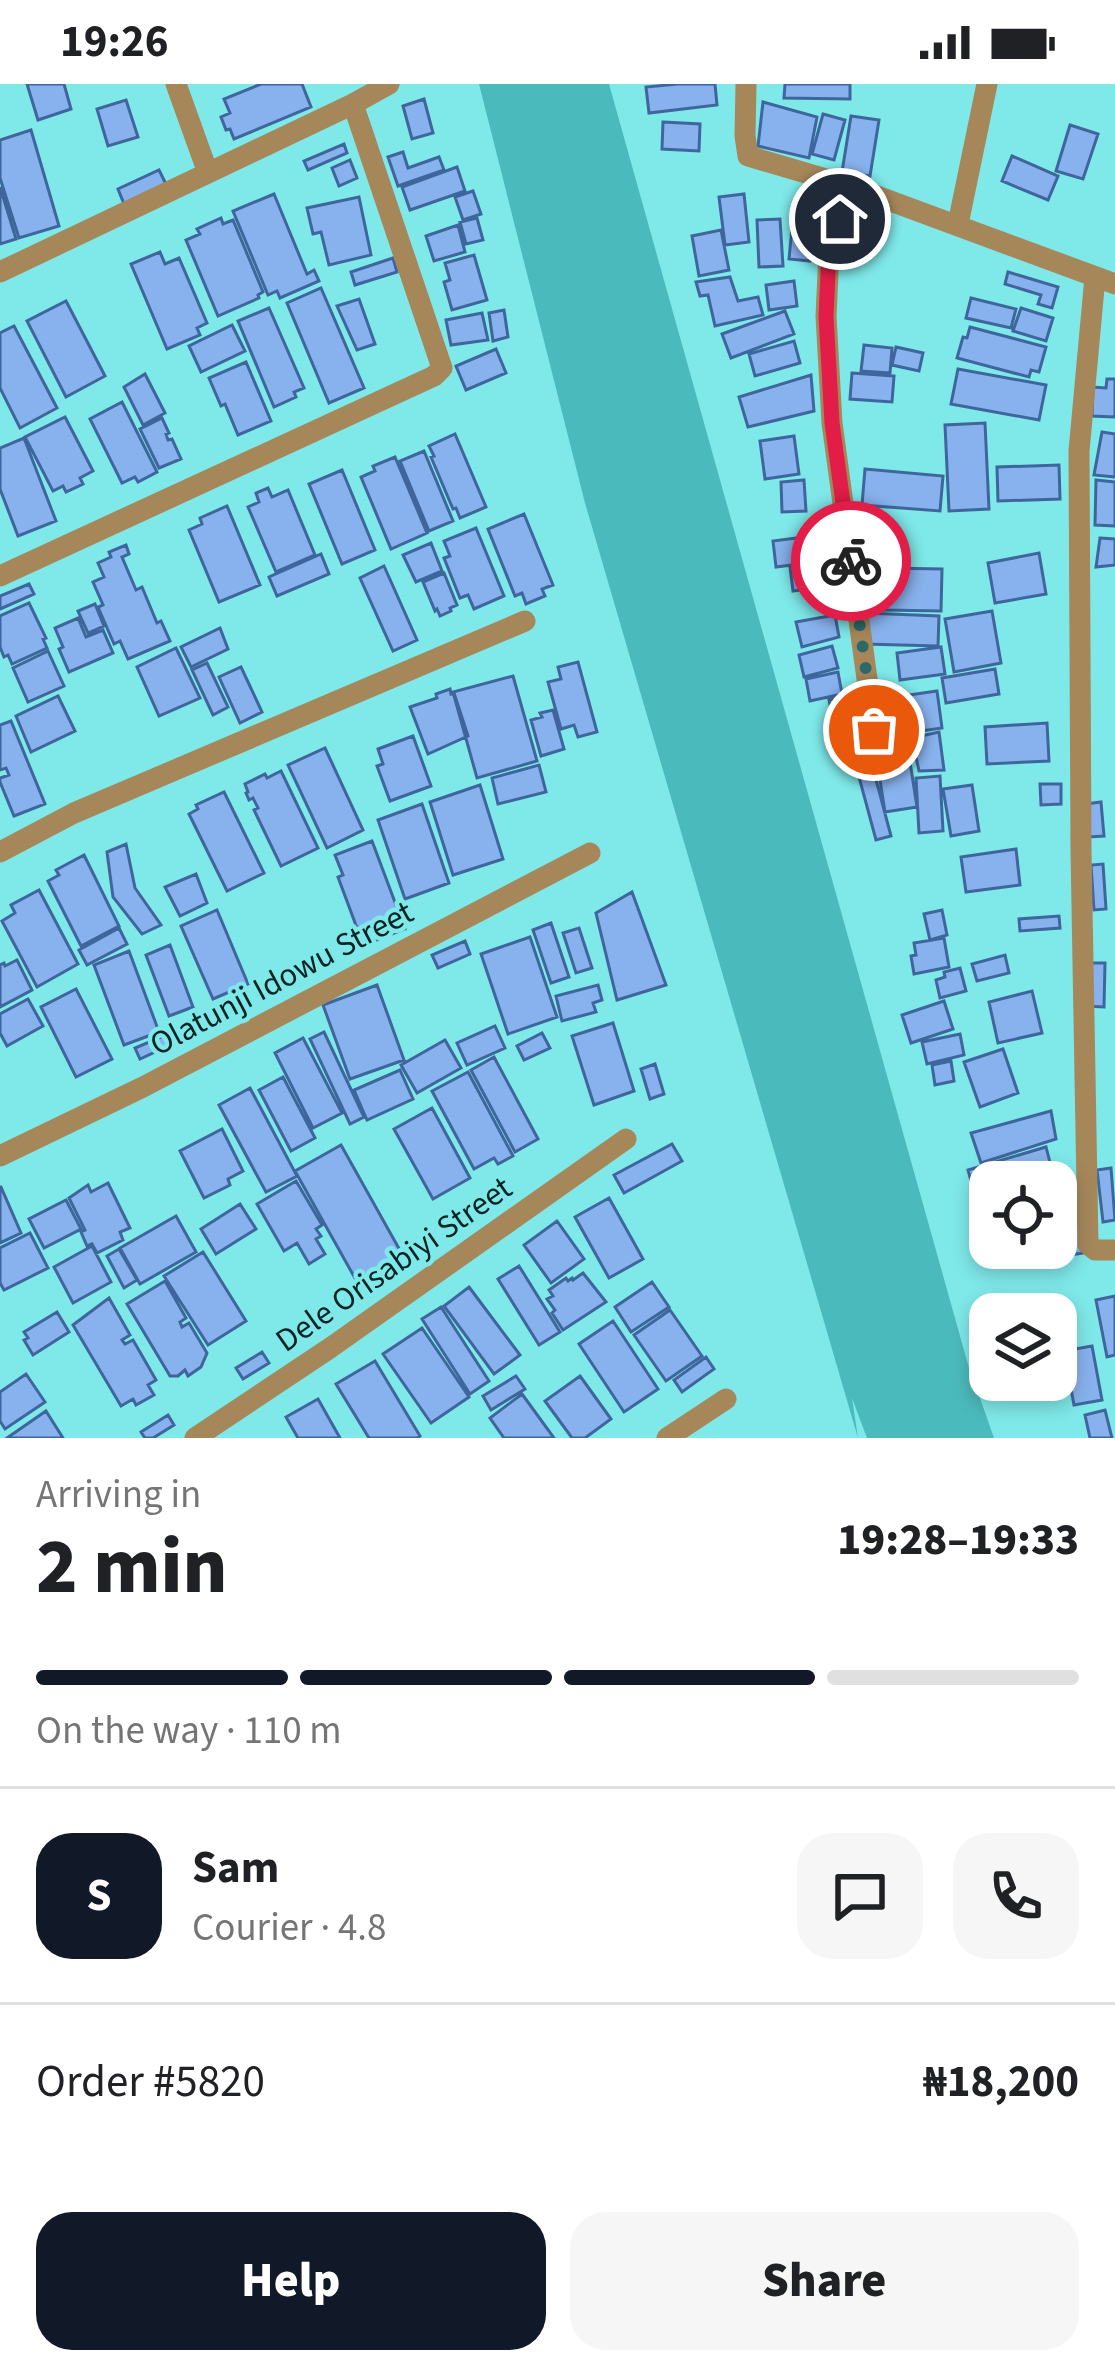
<!DOCTYPE html>
<meta charset="utf-8">
<style>
body{margin:0;font-family:"Source Sans 3",sans-serif;background:#f6f6f6;color:#202124;height:100vh;display:flex;flex-direction:column;font-size:45px;white-space:nowrap}
*{box-sizing:border-box;margin:0}
p{font-size:39px;color:#757577}
.icon{flex:none;width:66px;height:66px;fill:none;stroke:currentColor;stroke-width:2;stroke-linecap:round;stroke-linejoin:round}
.map{position:relative;height:1354px;overflow:hidden}
.side{display:flex;flex-direction:column;background:#fff;flex:1}
.side>*{flex:none}
.tools{position:absolute;left:969px;top:1077px;display:grid;gap:24px}
.tools a{display:grid;place-items:center;width:108px;height:108px;border-radius:24px;background:#fff;box-shadow:0 6px 18px #0003;font-size:60px}
.pin{position:absolute;display:grid;place-items:center;width:102px;height:102px;color:#fff;margin:-51px;border:6px solid #fff;border-radius:50%;box-shadow:0 3px 12px #0007}
.courier{position:absolute;display:grid;place-items:center;width:120px;height:120px;margin:-60px;border:9px solid #e11d48;border-radius:50%;background:#fff;color:#222;box-shadow:0 3px 15px #0007}
.summary em{font-style:normal;font-weight:800}
.summary div{display:flex;flex-direction:column-reverse}
.summary{display:flex;align-items:center;justify-content:space-between;height:204px;padding:0 36px}
h1{font-size:78px;font-weight:800;line-height:90px}
.bar{display:grid;grid-template-columns:repeat(4,1fr);gap:18px 12px;align-content:center;height:144px;padding:0 36px}
.bar i{height:15px;border-radius:9px;background:#e0e0e0}
.bar .current{background:#111827}
.bar p{grid-column:span 4}
.line{display:flex;align-items:center;gap:30px;padding:0 36px;border-top:3px solid #e0e0e0}
.line div{flex:1}
.round{display:grid;place-items:center;flex:none;width:126px;height:126px;border-radius:36px;background:#f6f6f6}
.action{display:flex;gap:24px;margin-top:auto;padding:24px 36px}
.action a{flex:1;height:138px;border-radius:36px;background:#111827;color:#fff;font-size:48px;font-weight:800;line-height:138px;text-align:center}
.action a+a{background:#f6f6f6;color:#202124}
.status{display:flex;justify-content:space-between;align-items:center;height:84px;padding:0 60px;background:#fff;direction:ltr}
.status svg{height:33px;fill:currentColor}
.map>svg:first-child{display:block}
</style>
<div class="status"><b>19:26</b><svg viewBox="0 0 49 12"><path d="M0 12V9h3v3zM5 12V6h3v6zM10 12V3h3v9zM15 12V0h3v12zM26 1h20v11H26zM47 4h2v5h-2z"/></svg></div>
<div class="map">
<svg width="1115" height="1354" viewBox="0 0 1115 1354">
<rect width="100%" height="100%" fill="#7fe8e9"/>
<path fill="#4bbabc" d="M 479,0 L 609,0 L 967,1277 L 994,1354 L 867,1354 L 852,1314 L 858,1354 L 585,419 Z"/>
<path fill="#88b2ed" stroke="#3f669c" stroke-width="3" d="M 27,0 L 64,0 L 71,25 L 38,36 Z
M 261,0 L 302,0 L 311,23 L 234,55 L 230,45 L 226,46 L 221,33 L 230,29 L 224,15 Z
M 678,0 L 715,0 L 717,21 L 649,29 L 646,3 Z
M 785,0 L 850,0 L 850,15 L 784,14 Z
M 424,15 L 433,49 L 412,55 L 403,22 Z
M 126,16 L 138,53 L 108,62 L 97,25 Z
M 763,18 L 817,33 L 809,74 L 758,62 Z
M 823,30 L 845,36 L 834,76 L 812,70 Z
M 851,32 L 879,36 L 870,92 L 842,88 Z
M 663,38 L 700,40 L 699,67 L 662,65 Z
M 1070,41 L 1098,50 L 1083,95 L 1056,87 Z
M 31,46 L 59,142 L 19,154 L 0,94 L 0,56 Z
M 344,60 L 347,69 L 308,86 L 304,77 Z
M 403,68 L 408,84 L 439,73 L 444,86 L 398,102 L 388,73 Z
M 1012,72 L 1058,92 L 1048,116 L 1002,97 Z
M 350,76 L 357,94 L 339,102 L 332,84 Z
M 457,83 L 465,107 L 410,126 L 402,103 Z
M 159,86 L 166,100 L 124,120 L 118,105 Z
M 0,103 L 16,155 L 0,160 Z
M 473,107 L 481,130 L 463,136 L 455,113 Z
M 274,110 L 307,190 L 314,186 L 319,197 L 280,214 L 277,207 L 268,211 L 233,127 Z
M 744,110 L 749,158 L 725,161 L 719,113 Z
M 359,113 L 371,171 L 329,181 L 321,148 L 313,150 L 307,124 Z
M 221,134 L 223,140 L 233,136 L 263,208 L 258,211 L 259,214 L 218,232 L 186,156 L 200,150 L 197,145 Z
M 477,134 L 483,156 L 466,160 L 460,138 Z
M 793,134 L 814,136 L 810,177 L 789,175 Z
M 780,135 L 783,182 L 759,183 L 757,136 Z
M 458,141 L 465,168 L 434,177 L 426,152 Z
M 721,146 L 729,186 L 699,192 L 692,152 Z
M 160,168 L 165,180 L 179,174 L 207,239 L 197,244 L 200,251 L 167,265 L 131,180 Z
M 474,171 L 487,216 L 452,226 L 444,198 L 450,196 L 445,179 Z
M 393,174 L 397,188 L 355,201 L 351,188 Z
M 1008,188 L 1058,203 L 1052,224 L 1038,220 L 1041,211 L 1005,200 Z
M 730,193 L 738,217 L 758,213 L 763,231 L 715,242 L 708,211 L 700,212 L 696,198 Z
M 794,197 L 797,222 L 769,226 L 766,201 Z
M 321,204 L 364,304 L 329,319 L 287,219 Z
M 971,214 L 1016,225 L 1011,244 L 966,234 Z
M 359,215 L 375,260 L 357,266 L 337,222 Z
M 66,217 L 105,292 L 66,313 L 27,237 Z
M 269,224 L 304,304 L 294,308 L 296,313 L 274,323 L 238,237 Z
M 1021,224 L 1053,234 L 1046,257 L 1013,247 Z
M 504,226 L 508,253 L 493,257 L 489,229 Z
M 785,227 L 794,250 L 731,274 L 722,250 Z
M 482,229 L 488,256 L 451,261 L 446,236 Z
M 232,241 L 245,267 L 201,288 L 189,262 Z
M 14,242 L 57,324 L 20,344 L 0,304 L 0,249 Z
M 970,243 L 1046,263 L 1039,288 L 1031,286 L 1029,293 L 957,274 L 963,253 L 967,254 Z
M 794,257 L 800,279 L 755,292 L 749,270 Z
M 864,261 L 892,264 L 890,289 L 861,287 Z
M 896,263 L 923,269 L 919,287 L 892,281 Z
M 496,265 L 506,289 L 466,306 L 456,282 Z
M 246,278 L 271,337 L 238,351 L 225,320 L 221,322 L 209,294 Z
M 958,285 L 1046,301 L 1039,336 L 951,320 Z
M 852,289 L 894,292 L 892,318 L 850,315 Z
M 145,290 L 165,329 L 143,341 L 124,303 Z
M 811,291 L 814,327 L 748,343 L 739,313 Z
M 1107,295 L 1115,295 L 1115,333 L 1092,332 L 1093,303 L 1106,304 Z
M 122,318 L 157,388 L 138,398 L 135,393 L 122,399 L 90,335 Z
M 65,333 L 93,387 L 80,394 L 83,400 L 66,408 L 63,402 L 53,407 L 25,353 Z
M 162,334 L 169,349 L 166,350 L 168,356 L 172,355 L 181,375 L 159,384 L 140,345 Z
M 985,339 L 989,425 L 949,427 L 945,341 Z
M 1102,348 L 1115,350 L 1115,393 L 1094,391 Z
M 455,350 L 486,423 L 460,434 L 456,424 L 453,425 L 431,373 L 434,372 L 429,362 Z
M 794,352 L 799,390 L 765,395 L 760,357 Z
M 24,354 L 56,437 L 18,452 L 0,405 L 0,364 Z
M 424,367 L 453,437 L 429,447 L 400,377 Z
M 395,373 L 427,449 L 391,465 L 361,393 L 375,387 L 373,382 Z
M 1059,381 L 1060,415 L 998,417 L 997,383 Z
M 865,385 L 943,392 L 940,427 L 862,421 Z
M 342,386 L 375,466 L 342,480 L 309,400 Z
M 804,396 L 806,427 L 782,428 L 781,398 Z
M 1096,396 L 1115,398 L 1115,442 L 1095,441 Z
M 268,404 L 272,413 L 288,406 L 315,471 L 276,488 L 248,423 L 259,418 L 256,409 Z
M 227,422 L 260,501 L 219,518 L 189,446 L 202,440 L 200,434 Z
M 524,430 L 553,501 L 542,505 L 545,512 L 526,520 L 522,509 L 515,512 L 488,445 Z
M 476,444 L 504,512 L 474,525 L 468,511 L 460,514 L 444,474 L 450,472 L 444,457 Z
M 812,452 L 815,478 L 776,483 L 773,457 Z
M 1100,454 L 1115,455 L 1115,481 L 1096,483 Z
M 431,459 L 442,487 L 416,498 L 403,471 Z
M 126,461 L 129,470 L 122,473 L 136,506 L 142,503 L 157,539 L 161,537 L 170,557 L 128,575 L 120,557 L 114,560 L 98,523 L 103,521 L 93,498 L 104,493 L 98,479 L 111,473 L 109,468 Z
M 1039,469 L 1046,510 L 995,519 L 988,479 Z
M 321,470 L 329,490 L 277,512 L 269,493 Z
M 825,478 L 829,502 L 793,507 L 790,483 Z
M 384,482 L 417,556 L 393,567 L 360,494 Z
M 884,484 L 942,485 L 941,527 L 884,526 Z
M 444,489 L 457,521 L 450,524 L 451,527 L 440,532 L 437,525 L 435,527 L 423,498 Z
M 29,500 L 34,510 L 0,525 L 0,512 Z
M 29,519 L 46,554 L 43,555 L 47,564 L 12,580 L 8,571 L 4,573 L 0,563 L 0,532 Z
M 95,520 L 104,542 L 88,549 L 78,527 Z
M 992,527 L 1001,579 L 954,588 L 945,535 Z
M 865,529 L 939,532 L 938,562 L 864,560 Z
M 835,531 L 839,553 L 802,563 L 796,538 Z
M 78,534 L 86,553 L 103,546 L 113,569 L 69,588 L 59,565 L 63,563 L 55,544 Z
M 220,544 L 228,565 L 191,583 L 181,563 Z
M 832,562 L 838,584 L 804,593 L 799,571 Z
M 941,563 L 945,590 L 900,596 L 897,569 Z
M 176,564 L 200,614 L 159,632 L 137,583 Z
M 48,567 L 64,602 L 28,618 L 13,584 Z
M 578,578 L 597,648 L 578,653 L 574,641 L 561,645 L 548,598 L 561,595 L 558,583 Z
M 207,579 L 228,623 L 213,631 L 192,586 Z
M 241,583 L 262,628 L 240,639 L 219,593 Z
M 995,585 L 999,610 L 946,619 L 942,594 Z
M 838,588 L 842,610 L 810,617 L 806,595 Z
M 513,592 L 537,677 L 477,694 L 453,608 Z
M 450,605 L 451,610 L 454,609 L 468,652 L 428,670 L 410,623 L 437,614 L 436,610 Z
M 937,607 L 942,644 L 900,650 L 895,613 Z
M 855,611 L 863,649 L 837,655 L 829,616 Z
M 58,612 L 75,647 L 31,668 L 16,632 Z
M 553,626 L 564,665 L 541,672 L 531,636 L 542,633 L 540,629 Z
M 11,637 L 45,720 L 14,732 L 0,698 L 0,694 L 9,691 L 6,684 L 0,686 L 0,641 Z
M 1047,639 L 1049,677 L 987,680 L 985,643 Z
M 939,648 L 944,686 L 919,687 L 912,654 Z
M 413,652 L 431,702 L 390,717 L 377,682 L 383,680 L 378,665 Z
M 867,662 L 891,752 L 876,756 L 852,667 Z
M 908,662 L 911,675 L 882,681 L 879,668 Z
M 325,664 L 363,746 L 327,764 L 288,681 Z
M 910,678 L 917,723 L 885,728 L 878,683 Z
M 539,681 L 546,708 L 498,720 L 492,694 Z
M 281,687 L 318,764 L 281,782 L 254,726 L 258,724 L 253,714 L 249,716 L 246,709 L 248,708 L 245,700 L 265,690 L 267,694 Z
M 940,692 L 943,747 L 919,749 L 916,694 Z
M 1040,700 L 1061,700 L 1061,720 L 1041,721 Z
M 480,701 L 503,775 L 453,791 L 430,718 Z
M 972,701 L 979,747 L 951,752 L 943,705 Z
M 224,708 L 264,789 L 227,807 L 189,730 L 198,725 L 196,721 Z
M 1101,718 L 1104,752 L 1089,753 L 1085,720 Z
M 422,720 L 449,799 L 405,815 L 378,736 Z
M 372,757 L 405,845 L 369,859 L 363,842 L 357,844 L 338,793 L 343,791 L 335,771 Z
M 126,760 L 135,804 L 161,841 L 142,850 L 113,813 L 107,768 Z
M 1016,765 L 1020,801 L 966,808 L 961,773 Z
M 84,771 L 119,842 L 81,862 L 48,797 L 59,791 L 56,786 Z
M 1103,780 L 1106,825 L 1094,826 L 1091,781 Z
M 196,790 L 207,819 L 180,832 L 165,803 Z
M 39,806 L 78,880 L 37,903 L 2,837 L 15,829 L 11,821 Z
M 632,808 L 666,901 L 617,916 L 596,829 Z
M 217,826 L 248,900 L 213,915 L 181,842 Z
M 942,826 L 947,851 L 930,856 L 924,830 Z
M 1059,832 L 1060,844 L 1020,847 L 1019,835 Z
M 551,839 L 569,893 L 551,899 L 533,846 Z
M 119,844 L 127,860 L 87,881 L 79,866 Z
M 579,844 L 592,884 L 576,889 L 563,849 Z
M 530,853 L 557,933 L 508,950 L 481,870 Z
M 944,854 L 949,883 L 914,890 L 911,872 L 916,871 L 914,859 Z
M 465,857 L 470,870 L 438,884 L 432,871 Z
M 170,861 L 193,923 L 169,932 L 146,871 Z
M 129,867 L 159,948 L 124,961 L 94,881 Z
M 1005,871 L 1009,889 L 977,897 L 972,880 Z
M 17,876 L 32,906 L 0,923 L 0,881 L 4,879 L 5,882 Z
M 1086,879 L 1105,879 L 1104,923 L 1085,922 Z
M 960,884 L 966,907 L 940,914 L 936,896 L 945,893 L 944,888 Z
M 377,901 L 404,976 L 350,995 L 323,921 Z
M 598,901 L 602,916 L 593,919 L 596,928 L 562,937 L 556,912 Z
M 76,905 L 112,975 L 76,993 L 41,923 Z
M 1032,907 L 1042,949 L 998,959 L 989,918 Z
M 28,915 L 43,942 L 7,962 L 0,949 L 0,930 Z
M 944,917 L 953,945 L 911,959 L 902,931 Z
M 613,939 L 634,1007 L 594,1021 L 572,952 Z
M 495,942 L 505,964 L 467,981 L 457,959 Z
M 324,948 L 364,1033 L 350,1040 L 310,955 Z
M 542,949 L 550,964 L 524,976 L 517,962 Z
M 168,950 L 172,960 L 140,975 L 135,964 Z
M 960,950 L 964,971 L 927,980 L 922,958 Z
M 303,954 L 342,1029 L 313,1044 L 275,969 Z
M 445,956 L 461,984 L 417,1009 L 401,981 Z
M 1003,965 L 1018,1009 L 980,1023 L 964,978 Z
M 494,973 L 538,1055 L 515,1068 L 471,986 Z
M 951,977 L 954,997 L 935,1001 L 932,981 Z
M 655,980 L 664,1010 L 650,1015 L 641,985 Z
M 400,986 L 413,1015 L 367,1036 L 354,1006 Z
M 468,988 L 513,1072 L 498,1080 L 494,1074 L 474,1085 L 432,1007 Z
M 283,993 L 315,1054 L 291,1067 L 259,1006 Z
M 250,1004 L 297,1092 L 266,1108 L 219,1021 Z
M 432,1024 L 470,1094 L 433,1115 L 394,1045 Z
M 1051,1027 L 1056,1055 L 981,1079 L 971,1049 Z
M 222,1045 L 243,1087 L 228,1095 L 230,1101 L 204,1114 L 180,1067 Z
M 672,1060 L 682,1077 L 624,1109 L 614,1091 Z
M 341,1061 L 402,1170 L 356,1196 L 295,1087 Z
M 1046,1063 L 1055,1098 L 990,1098 L 990,1118 L 985,1100 L 973,1104 L 968,1086 Z
M 1111,1084 L 1115,1136 L 1103,1138 L 1097,1086 Z
M 296,1097 L 322,1141 L 316,1145 L 321,1152 L 316,1155 L 325,1170 L 309,1180 L 297,1159 L 284,1167 L 257,1120 Z
M 108,1099 L 130,1144 L 120,1148 L 123,1156 L 97,1169 L 92,1160 L 87,1162 L 81,1148 L 85,1146 L 69,1114 L 88,1101 L 91,1108 Z
M 1,1103 L 21,1149 L 0,1159 L 0,1103 Z
M 609,1114 L 643,1175 L 609,1194 L 575,1133 Z
M 66,1116 L 81,1145 L 44,1164 L 29,1135 Z
M 240,1120 L 256,1145 L 216,1170 L 201,1145 Z
M 176,1132 L 196,1168 L 140,1200 L 120,1164 Z
M 557,1137 L 584,1175 L 551,1199 L 524,1161 Z
M 1079,1139 L 1083,1169 L 1026,1178 L 1024,1164 L 1056,1164 L 1056,1142 Z
M 30,1149 L 48,1184 L 4,1206 L 0,1199 L 0,1164 Z
M 92,1162 L 111,1198 L 73,1219 L 54,1183 Z
M 119,1165 L 137,1196 L 124,1204 L 107,1172 Z
M 203,1168 L 246,1237 L 208,1261 L 164,1192 Z
M 519,1182 L 560,1248 L 539,1261 L 498,1195 Z
M 583,1189 L 606,1218 L 563,1246 L 552,1229 L 555,1226 L 547,1215 L 553,1212 L 549,1206 L 566,1194 L 568,1197 L 572,1194 L 573,1196 Z
M 165,1197 L 186,1234 L 180,1238 L 182,1243 L 189,1239 L 207,1269 L 201,1283 L 188,1292 L 185,1286 L 178,1292 L 170,1292 L 127,1220 Z
M 652,1198 L 669,1223 L 631,1248 L 615,1223 Z
M 469,1203 L 520,1271 L 494,1290 L 444,1222 Z
M 1115,1212 L 1115,1271 L 1107,1273 L 1096,1216 Z
M 109,1214 L 130,1251 L 122,1256 L 125,1260 L 133,1256 L 156,1296 L 148,1301 L 154,1311 L 136,1321 L 133,1315 L 121,1322 L 73,1241 Z
M 441,1223 L 489,1297 L 470,1310 L 422,1235 Z
M 670,1226 L 702,1272 L 666,1297 L 634,1251 Z
M 57,1228 L 69,1248 L 33,1271 L 24,1256 L 28,1254 L 24,1248 Z
M 613,1237 L 658,1305 L 624,1328 L 579,1260 Z
M 422,1244 L 469,1313 L 431,1339 L 383,1270 Z
M 1092,1262 L 1102,1316 L 1074,1321 L 1064,1267 Z
M 262,1268 L 269,1279 L 243,1295 L 236,1284 Z
M 706,1273 L 714,1285 L 682,1308 L 674,1296 Z
M 375,1277 L 420,1352 L 417,1354 L 369,1354 L 336,1300 Z
M 26,1290 L 45,1318 L 5,1345 L 0,1337 L 0,1308 Z
M 516,1292 L 525,1305 L 491,1326 L 483,1312 Z
M 580,1292 L 611,1335 L 585,1354 L 572,1354 L 545,1317 Z
M 522,1310 L 554,1354 L 504,1354 L 490,1334 Z
M 318,1315 L 340,1354 L 298,1354 L 286,1333 Z
M 1105,1326 L 1112,1354 L 1090,1354 L 1085,1331 Z
M 46,1327 L 63,1354 L 7,1354 Z
M 168,1331 L 174,1341 L 153,1354 L 145,1354 L 141,1348 Z"/>
<g fill="none" stroke-linecap="round" stroke-linejoin="round">
<path stroke="#a6875a" stroke-width="21" d="M 176,0 L 208,89
M 746,0 L 745,52 L 748,72 L 850,102 L 1115,200
M 353,20 L 389,0
M 850,102 L 829,168 L 826,232 L 832,339 L 874,646
M 958,140 L 987,0
M 0,188 L 353,20 L 442,284 L 434,292 L 0,492
M 1095,193 L 1079,367 L 1081,766 L 1088,1160 L 1095,1166 L 1115,1166
M 0,768 L 74,729 L 525,537
M 0,1072 L 143,1003 L 590,769
M 195,1354 L 330,1264 L 626,1055
M 667,1354 L 726,1315"/>
</g>
<g fill="none" stroke-linecap="round" stroke-linejoin="round">
<path stroke="#2e696a" stroke-width="12" stroke-dasharray="0 21.6" d="M 851,477 L 874,646"/>
<path stroke="#e11d48" stroke-width="15" d="M 840,135 L 829,168 L 826,232 L 832,339 L 851,477"/>
</g>
<g text-anchor="middle" stroke-width="9" stroke-linejoin="round" paint-order="stroke">
<g font-size="33" fill="#022425" stroke="#7fe8e9">
<text transform="translate(281 893) rotate(-28)" y="12">Olatunji Idowu Street</text>
<text transform="translate(393 1179) rotate(-35)" y="12">Dele Orisabiyi Street</text>
</g>
</g>
</svg>
<div class="tools">
<a><svg class="icon" aria-label="locate" viewBox="0 0 24 24"><circle cx="12" cy="12" r="6"/><path d="M12 2v4M12 18v4M2 12h4M18 12h4"/></svg></a>
<a><svg class="icon" aria-label="layers" viewBox="0 0 24 24"><path d="M12 4l9 5-9 5-9-5zM3 14l9 5 9-5"/></svg></a>
</div>
<div class="pin" style="left:874px;top:646px;background:#ea580c"><svg class="icon" aria-label="bag" viewBox="0 0 24 24"><path d="M5 8h14l-1 12H6zM9 8a3 3 0 0 1 6 0"/></svg></div>
<div class="pin" style="left:840px;top:135px;background:#1f2937"><svg class="icon" aria-label="home" viewBox="0 0 24 24"><path d="M3 11l9-7 9 7M6 9v11h12V9"/></svg></div>
<div class="courier" style="left:851px;top:477px"><svg class="icon" aria-label="bike" viewBox="0 0 24 24"><circle cx="6" cy="16" r="4"/><circle cx="18" cy="16" r="4"/><path d="M6 16l4-8h5l3 8M10 8l3 8H6M13 5h3"/></svg></div>
</div>
<section class="side">
<div class="summary"><div><h1>2 min</h1><p>Arriving in</p></div><em>19:28–19:33</em></div>
<div class="bar"><i class="current"></i><i class="current"></i><i class="current"></i><i></i><p>On the way · 110 m</p></div>
<div class="line" style="height:216px"><b class="round" style="background:#111827;color:#fff">S</b><div><b>Sam</b><p>Courier · 4.8</p></div><a class="round"><svg class="icon" aria-label="chat" viewBox="0 0 24 24"><path d="M4 5h16v11H9l-5 4z"/></svg></a><a class="round"><svg class="icon" aria-label="phone" viewBox="0 0 24 24"><path d="M5 4h4l2 5-3 2q2 4 5 5l2-3 5 2v4C11 20 4 13 5 4z"/></svg></a></div>
<div class="line" style="height:156px"><div>Order #5820</div><b>₦18,200</b></div>
<div class="action"><a>Help</a><a>Share</a></div>
</section>
